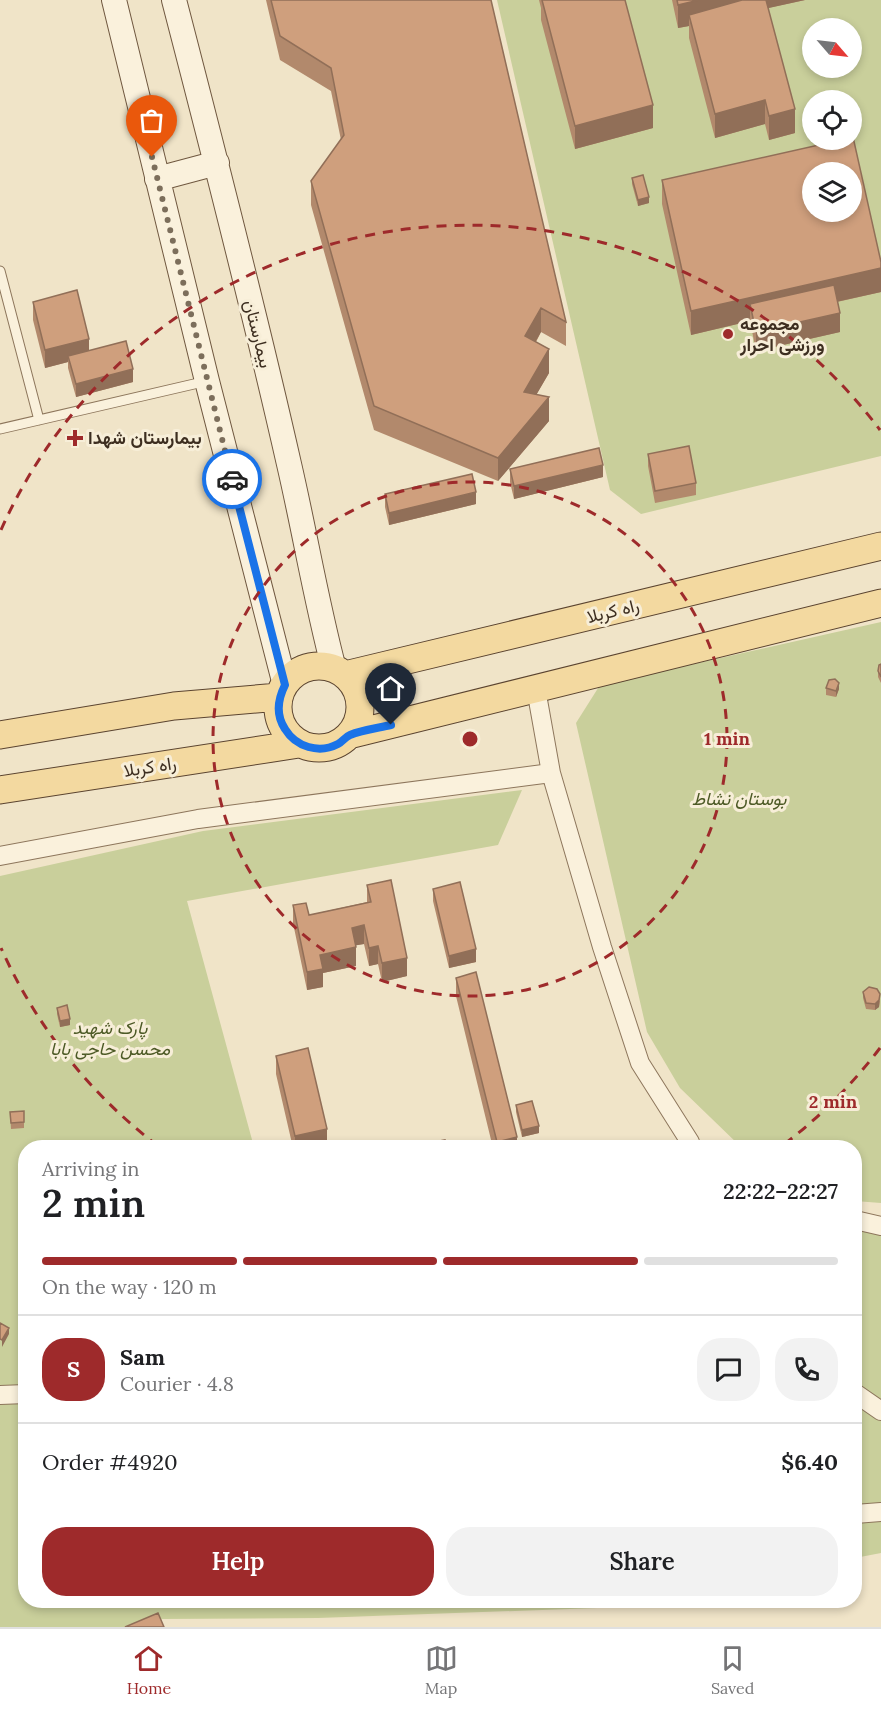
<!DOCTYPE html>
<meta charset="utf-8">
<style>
body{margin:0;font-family:Lora,Vazirmatn,serif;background:#f2f2f2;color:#202124;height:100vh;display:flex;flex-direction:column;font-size:22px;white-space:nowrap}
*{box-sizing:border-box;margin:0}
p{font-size:20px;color:#757577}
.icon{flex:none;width:33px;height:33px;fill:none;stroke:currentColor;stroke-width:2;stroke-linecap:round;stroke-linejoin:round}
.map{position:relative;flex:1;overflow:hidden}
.sheet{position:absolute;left:18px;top:1140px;width:844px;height:468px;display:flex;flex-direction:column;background:#fff;border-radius:24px;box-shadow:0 3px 9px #0003}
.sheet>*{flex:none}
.needle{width:39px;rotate:118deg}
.fabs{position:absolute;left:802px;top:18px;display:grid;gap:12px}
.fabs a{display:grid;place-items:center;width:60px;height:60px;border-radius:50%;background:#fff;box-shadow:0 3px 9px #0003;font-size:30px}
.pin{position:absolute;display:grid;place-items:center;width:51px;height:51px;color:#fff;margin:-62px -26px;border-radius:50% 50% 50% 0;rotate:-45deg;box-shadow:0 0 6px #0007}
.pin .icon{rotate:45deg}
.courier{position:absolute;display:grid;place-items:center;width:60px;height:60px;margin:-30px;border:4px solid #1a73e8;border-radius:50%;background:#fff;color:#222;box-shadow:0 2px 8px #0007}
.summary em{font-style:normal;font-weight:600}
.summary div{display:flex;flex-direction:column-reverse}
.summary{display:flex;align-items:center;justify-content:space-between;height:102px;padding:0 24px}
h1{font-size:39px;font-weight:600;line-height:45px}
.bar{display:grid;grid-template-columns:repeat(4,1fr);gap:9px 6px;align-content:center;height:72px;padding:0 24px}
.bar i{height:8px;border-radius:4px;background:#e0e0e0}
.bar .active{background:#9e2a2b}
.bar p{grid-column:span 4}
.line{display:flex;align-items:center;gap:15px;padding:0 24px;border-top:2px solid #e0e0e0}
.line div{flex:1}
.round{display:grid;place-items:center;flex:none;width:63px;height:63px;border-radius:24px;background:#f2f2f2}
.button{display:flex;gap:12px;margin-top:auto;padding:12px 24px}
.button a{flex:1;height:69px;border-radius:24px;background:#9e2a2b;color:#fff;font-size:24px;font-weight:600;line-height:69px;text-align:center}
.button a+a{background:#f2f2f2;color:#202124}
.menu{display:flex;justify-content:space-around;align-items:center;height:84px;border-top:2px solid #e0e0e0;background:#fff;font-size:16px;color:#757577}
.menu a{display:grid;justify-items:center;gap:3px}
.menu .active{color:#9e2a2b}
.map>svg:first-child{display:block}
</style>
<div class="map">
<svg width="881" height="1627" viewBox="0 0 881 1627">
<rect width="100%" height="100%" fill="#f0e4c8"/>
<path fill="#c9cf9b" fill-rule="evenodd" d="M 497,0 L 881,0 L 881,456 L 641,514 L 610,490 ZM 813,28 L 852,28 L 852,68 L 813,68 ZM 813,100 L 852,100 L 852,140 L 813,140 ZM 813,172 L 852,172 L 852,212 L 813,212 Z
M 881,622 L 881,1203 L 855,1201 L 855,1148 L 741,1147 L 680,1088 L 647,1032 L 576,723 L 600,685 Z
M 522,790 L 498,845 L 187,901 L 254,1147 L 26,1148 L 26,1600 L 657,1601 L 625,1607 L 318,1618 L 162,1619 L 145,1627 L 0,1627 L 0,876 L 203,831 Z
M 881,1216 L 881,1553 L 855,1558 L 855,1217 Z"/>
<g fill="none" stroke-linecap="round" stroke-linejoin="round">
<g stroke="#8d765c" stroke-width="11">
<path id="lane" d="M 0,271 L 39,420
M 0,429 L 207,381"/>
</g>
<g stroke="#8d765c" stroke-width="20">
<path id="street" d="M 536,689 L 551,773 L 602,947 L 640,1063 L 690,1142 L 690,1148
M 0,856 L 198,819 L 551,773
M 855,1220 L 881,1226
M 855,1393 L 881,1411
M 0,1395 L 26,1394
M 855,1514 L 881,1512"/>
</g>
<g stroke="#6f573f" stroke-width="26">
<path id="secondary" d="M 114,0 L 207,381 L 285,685
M 174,0 C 214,154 254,309 289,464 C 305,533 316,601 334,669
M 157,179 L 217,163"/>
</g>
<g stroke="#5b4430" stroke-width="29">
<path id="primary" d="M278 707a41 41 0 1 1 82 0a41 41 0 1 1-82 0Z
M 345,675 L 881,546
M 0,735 L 174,706 L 279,697
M 349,735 L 881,603
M 0,790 L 299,744"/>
</g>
<use href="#lane" stroke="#faf1dc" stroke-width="9"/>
<use href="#street" stroke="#faf1dc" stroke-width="18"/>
<use href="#secondary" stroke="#faf1dc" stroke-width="24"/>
<use href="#primary" stroke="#f3d9a0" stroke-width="27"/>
</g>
<path fill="#b2896c" d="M 266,0 L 491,0 L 566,322 L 566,346 L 541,332 L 536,342 L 549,373 L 536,395 L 549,421 L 498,481 L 374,430 L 311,205 L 311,181 L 341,140 L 331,91 L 280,60 Z
M 539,0 L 625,0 L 653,128 L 575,149 L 541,20 L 541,8 Z
M 672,0 L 805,0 L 768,8 L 795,133 L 769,140 L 765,124 L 715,138 L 689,38 L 689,26 L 678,28 Z
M 632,178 L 649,203 L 638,206 L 632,184 Z
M 662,180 L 881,262 L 881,292 L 837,302 L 840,332 L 756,351 L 750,321 L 691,335 L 662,204 Z
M 33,302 L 89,350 L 133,382 L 76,397 L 68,368 L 68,362 L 45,368 L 33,320 Z
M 648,454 L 696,483 L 696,495 L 655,503 L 648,466 Z
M 510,469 L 603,477 L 514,499 L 510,482 Z
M 385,494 L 476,504 L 389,525 L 385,507 Z
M 881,664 L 881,683 L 878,677 L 878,671 Z
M 826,688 L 839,689 L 836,697 L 826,695 Z
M 367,885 L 407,976 L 382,982 L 378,964 L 369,966 L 364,944 L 356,945 L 356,966 L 323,973 L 323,987 L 307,990 L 293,923 L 293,905 L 309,915 L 367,902 Z
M 433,889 L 476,962 L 449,968 L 433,901 Z
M 456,978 L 517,1148 L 493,1148 L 456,996 Z
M 863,992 L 880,1001 L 879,1007 L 875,1010 L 866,1009 L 863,998 Z
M 57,1008 L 70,1025 L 60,1027 L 57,1014 Z
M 276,1056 L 327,1147 L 293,1148 L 276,1074 Z
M 516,1105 L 539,1133 L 522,1137 L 516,1112 Z
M 24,1111 L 24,1128 L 11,1129 L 10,1112 Z"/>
<path fill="#916f58" d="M 699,0 L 805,0 L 691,25 L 689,15 L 689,26 L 678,28 L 678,5 Z
M 765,100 L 765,124 L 715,138 L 715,114 Z
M 653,105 L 653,128 L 575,149 L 575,126 Z
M 795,109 L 795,133 L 769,140 L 769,116 Z
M 649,197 L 649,203 L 638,206 L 638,200 Z
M 881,268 L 881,292 L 754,320 L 750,304 L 750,321 L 691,335 L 691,311 Z
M 541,308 L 541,332 L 525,360 L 525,336 Z
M 840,313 L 840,332 L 756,351 L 756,332 Z
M 89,339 L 89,357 L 68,356 L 68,362 L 45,368 L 45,350 Z
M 549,349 L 549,373 L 524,416 L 524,392 Z
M 133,369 L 133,382 L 76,397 L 76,384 Z
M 549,397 L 549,421 L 498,481 L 498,458 Z
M 603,465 L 603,477 L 514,499 L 514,486 Z
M 476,492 L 476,504 L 389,525 L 389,513 Z
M 839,683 L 839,689 L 836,697 L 836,691 Z
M 364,925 L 364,944 L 352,946 L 352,928 Z
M 378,946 L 378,964 L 369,966 L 369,948 Z
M 356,947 L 356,966 L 323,973 L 323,987 L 307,990 L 307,972 L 320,955 Z
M 476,949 L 476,962 L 449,968 L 449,956 Z
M 407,958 L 407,976 L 382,982 L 382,963 Z
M 880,994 L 879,1007 L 875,1010 L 875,1004 Z
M 70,1019 L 70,1025 L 60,1027 L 60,1021 Z
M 539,1126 L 539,1133 L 522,1137 L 522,1130 Z
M 327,1129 L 327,1147 L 295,1148 L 295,1136 Z
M 517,1137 L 517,1148 L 497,1148 L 497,1142 Z
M 9,1328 L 9,1334 L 2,1347 L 2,1340 Z"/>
<path fill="#cf9f7d" stroke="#916f58" stroke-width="1.5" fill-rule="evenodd" d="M 271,0 L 491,0 L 566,322 L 541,308 L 525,336 L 549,349 L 524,392 L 549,397 L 498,458 L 374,406 L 311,181 L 344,135 L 331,68 L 280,36 Z
M 542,0 L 625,0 L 653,105 L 575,126 Z
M 677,0 L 699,0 L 678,5 Z
M 742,0 L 766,0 L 795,109 L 769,116 L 765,100 L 715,114 L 689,15 Z
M 852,137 L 853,137 L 881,262 L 881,268 L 691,311 L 662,180 L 841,140 L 852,140 ZM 813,172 L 852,172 L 852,212 L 813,212 Z
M 643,175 L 649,197 L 638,200 L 632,178 Z
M 834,285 L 840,313 L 756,332 L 750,304 Z
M 77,290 L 89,339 L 45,350 L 33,302 Z
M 126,341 L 133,369 L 76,384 L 68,356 Z
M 689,446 L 696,483 L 655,491 L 648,454 Z
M 599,448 L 603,465 L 514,486 L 510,469 Z
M 472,474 L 476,492 L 389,513 L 385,494 Z
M 881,664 L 881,677 L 878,671 L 879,665 Z
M 835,679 L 839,683 L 836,691 L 826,688 L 829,680 Z
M 391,880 L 407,958 L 382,963 L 378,946 L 369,948 L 364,925 L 352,928 L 356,947 L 320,955 L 323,969 L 307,972 L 293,905 L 306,903 L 309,915 L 371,902 L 367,885 Z
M 460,882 L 476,949 L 449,956 L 433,889 Z
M 476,972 L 517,1137 L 497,1142 L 456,978 Z
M 869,987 L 877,989 L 880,994 L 879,1000 L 875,1004 L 866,1003 L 863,992 Z
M 67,1005 L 70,1019 L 60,1021 L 57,1008 Z
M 308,1048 L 327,1129 L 295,1136 L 276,1056 Z
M 532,1101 L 539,1126 L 522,1130 L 516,1105 Z
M 24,1111 L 24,1122 L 11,1123 L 10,1112 Z
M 445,1140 L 446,1148 L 408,1148 L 408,1147 Z
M 0,1323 L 9,1328 L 2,1340 L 0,1339 Z
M 158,1613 L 164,1627 L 125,1627 Z"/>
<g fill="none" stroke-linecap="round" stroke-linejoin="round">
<path stroke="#7c6e5b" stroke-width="6" stroke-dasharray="0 10.8" d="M 152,157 L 232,479"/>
<path stroke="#1a73e8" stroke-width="8" d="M 232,479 L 285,685 C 278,699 275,714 285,729 C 296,747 319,754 338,744 C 342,742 345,737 350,735 C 362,730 378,728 391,725"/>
</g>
<g fill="none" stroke="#9e2a2b" stroke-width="3" stroke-dasharray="10 8">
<circle cx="470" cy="739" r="257"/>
<path d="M880 1048A513 513 0 0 1 782 1146M158 1146A513 513 0 0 1 1 948M1 530A513 513 0 0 1 880 430"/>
</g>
<g fill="#9e2a2b" stroke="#f7eed8" stroke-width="2">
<circle cx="728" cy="334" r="6"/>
<path d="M72 429h6v6h6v6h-6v6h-6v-6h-6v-6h6z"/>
</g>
<g text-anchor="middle" stroke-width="6" stroke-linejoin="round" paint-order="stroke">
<g font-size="18" font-weight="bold" fill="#3d2e20" stroke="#f7eed8" text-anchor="start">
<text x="740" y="330">مجموعه<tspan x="740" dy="21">ورزشی احرار</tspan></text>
<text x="88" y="444">بیمارستان شهدا</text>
</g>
<g font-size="18" fill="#3d2e20" stroke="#f7eed8">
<text transform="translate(258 334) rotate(76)" y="6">بیمارستان</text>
<text transform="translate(613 611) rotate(-14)" y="6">راه کربلا</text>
<text transform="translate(150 767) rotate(-9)" y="6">راه کربلا</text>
</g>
<g font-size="18" font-style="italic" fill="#4d5a26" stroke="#f7eed8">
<text x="739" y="805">بوستان نشاط</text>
<text x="110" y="1034">پارک شهید<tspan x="110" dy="21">محسن حاجی بابا</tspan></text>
</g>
</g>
<circle cx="470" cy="739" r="9" fill="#9e2a2b" stroke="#f7eed8" stroke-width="3"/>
<g font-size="18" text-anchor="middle" font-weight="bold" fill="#9e2a2b" stroke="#f7eed8" stroke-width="6" stroke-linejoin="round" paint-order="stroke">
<text x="727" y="745">1 min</text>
<text x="833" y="1108">2 min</text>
</g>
</svg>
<div class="fabs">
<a><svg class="needle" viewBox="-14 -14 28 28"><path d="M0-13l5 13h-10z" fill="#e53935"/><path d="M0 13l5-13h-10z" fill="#757577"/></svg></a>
<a><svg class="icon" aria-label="locate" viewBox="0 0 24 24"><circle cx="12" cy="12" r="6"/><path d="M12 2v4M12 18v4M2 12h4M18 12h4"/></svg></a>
<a><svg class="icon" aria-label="layers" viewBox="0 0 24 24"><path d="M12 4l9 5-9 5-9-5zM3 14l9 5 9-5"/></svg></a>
</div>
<div class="pin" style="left:152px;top:157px;background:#ea580c"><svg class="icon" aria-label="bag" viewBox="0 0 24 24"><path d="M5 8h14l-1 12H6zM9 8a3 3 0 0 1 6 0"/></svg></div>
<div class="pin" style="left:391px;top:725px;background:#1f2937"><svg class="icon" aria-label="home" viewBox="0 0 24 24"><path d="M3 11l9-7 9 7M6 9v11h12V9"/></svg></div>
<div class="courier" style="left:232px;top:479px"><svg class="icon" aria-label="car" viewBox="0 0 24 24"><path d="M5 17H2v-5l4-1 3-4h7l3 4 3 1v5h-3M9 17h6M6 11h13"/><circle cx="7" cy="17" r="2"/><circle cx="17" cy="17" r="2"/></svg></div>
<section class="sheet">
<div class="summary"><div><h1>2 min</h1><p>Arriving in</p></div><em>22:22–22:27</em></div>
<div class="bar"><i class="active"></i><i class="active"></i><i class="active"></i><i></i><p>On the way · 120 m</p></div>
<div class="line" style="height:108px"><b class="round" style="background:#9e2a2b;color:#fff">S</b><div><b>Sam</b><p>Courier · 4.8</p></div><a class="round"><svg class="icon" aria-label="chat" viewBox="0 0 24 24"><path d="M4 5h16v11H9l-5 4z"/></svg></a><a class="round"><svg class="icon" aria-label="phone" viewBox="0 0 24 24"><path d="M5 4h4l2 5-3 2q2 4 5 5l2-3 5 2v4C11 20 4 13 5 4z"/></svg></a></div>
<div class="line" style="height:78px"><div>Order #4920</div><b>$6.40</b></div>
<div class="button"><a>Help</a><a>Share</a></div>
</section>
</div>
<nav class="menu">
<a class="active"><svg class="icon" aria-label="home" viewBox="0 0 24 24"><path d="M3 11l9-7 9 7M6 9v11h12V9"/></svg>Home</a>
<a><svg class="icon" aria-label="map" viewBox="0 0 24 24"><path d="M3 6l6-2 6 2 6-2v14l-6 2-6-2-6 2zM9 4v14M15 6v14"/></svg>Map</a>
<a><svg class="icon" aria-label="saved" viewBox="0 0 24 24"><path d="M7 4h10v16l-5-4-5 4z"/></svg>Saved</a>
</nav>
